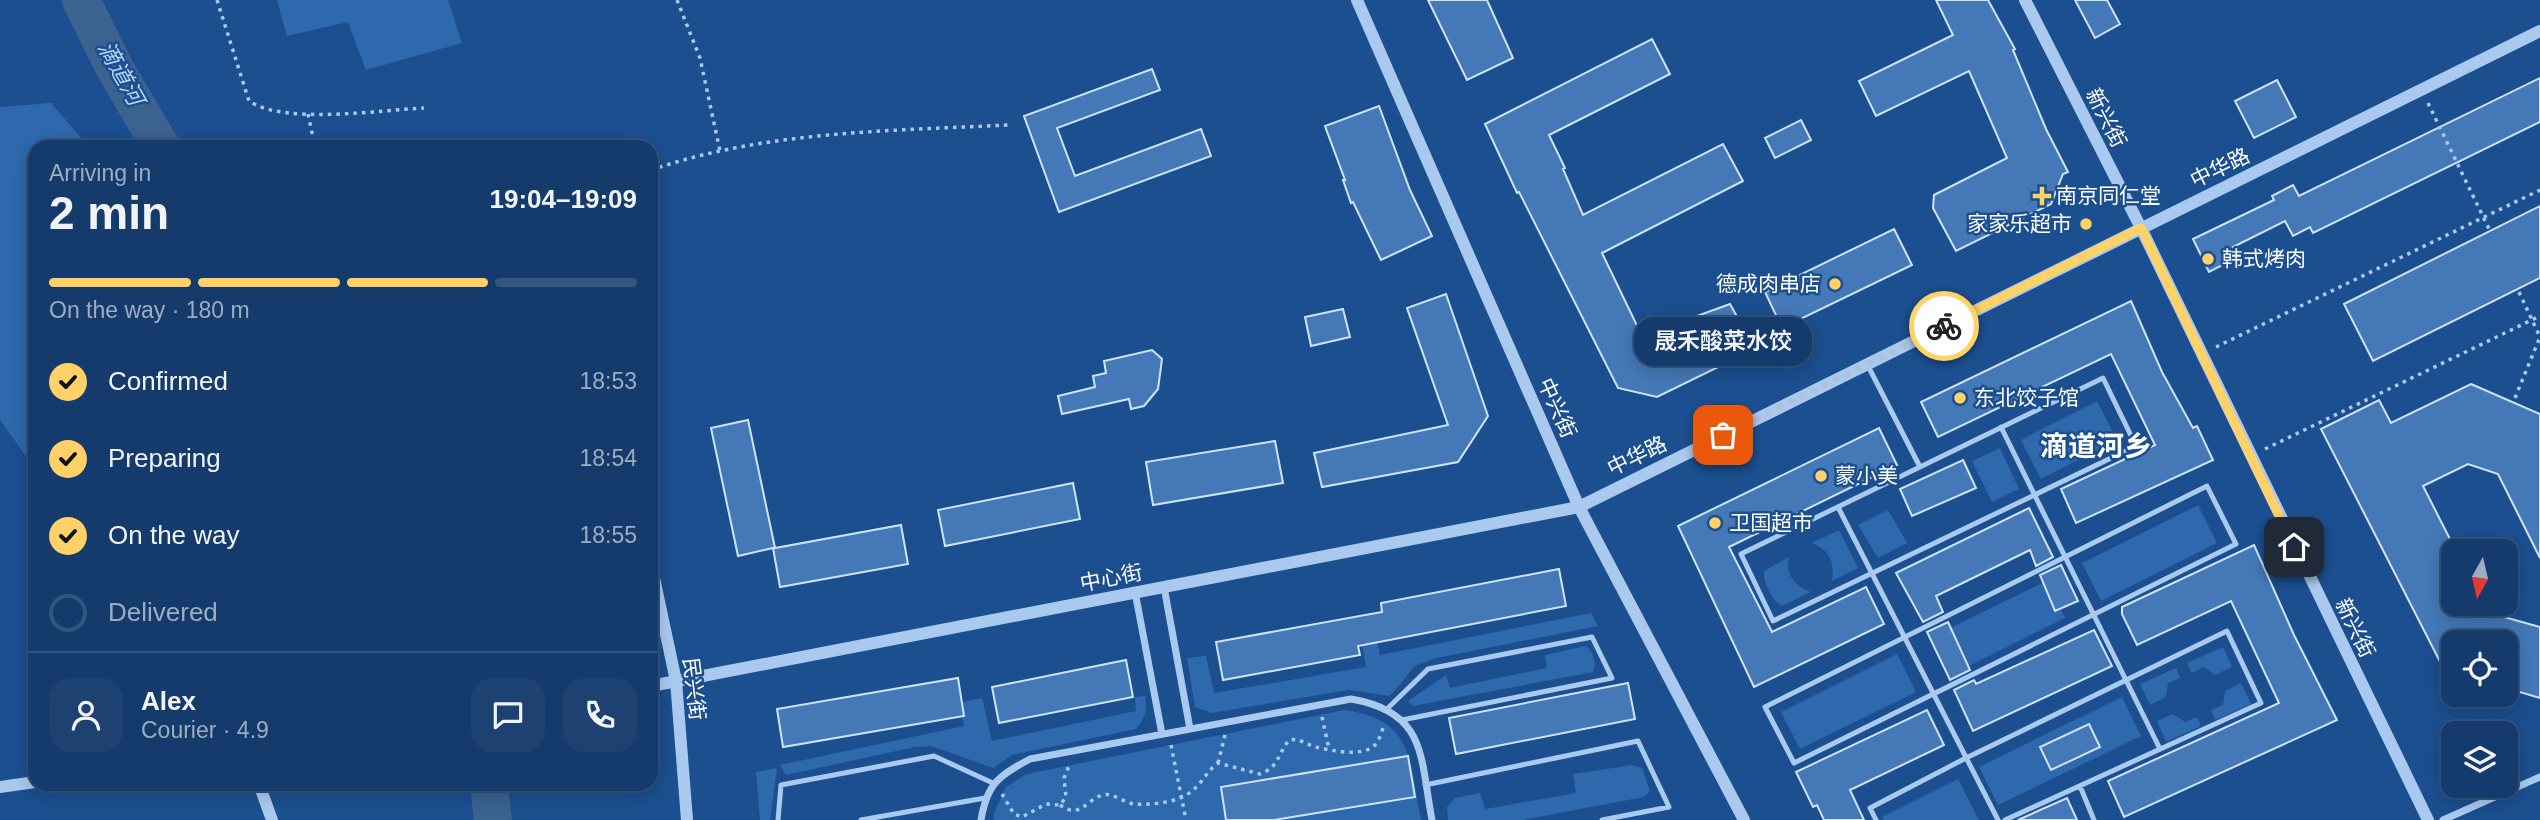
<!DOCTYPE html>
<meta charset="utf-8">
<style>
body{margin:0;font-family:Helvetica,"Noto Sans SC",sans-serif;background:#1d4271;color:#f1f3f6;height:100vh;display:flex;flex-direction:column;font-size:26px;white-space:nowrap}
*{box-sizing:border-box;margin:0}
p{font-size:23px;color:#9dadc1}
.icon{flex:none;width:38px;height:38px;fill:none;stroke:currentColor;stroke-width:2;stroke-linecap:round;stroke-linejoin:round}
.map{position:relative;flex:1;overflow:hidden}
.panel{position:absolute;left:28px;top:140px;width:630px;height:651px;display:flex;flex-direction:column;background:#143b6b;border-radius:21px;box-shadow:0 4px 18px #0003,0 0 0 2px #33557e}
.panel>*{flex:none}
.needle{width:46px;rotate:188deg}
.controls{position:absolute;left:2441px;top:539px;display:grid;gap:14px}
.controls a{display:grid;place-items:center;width:77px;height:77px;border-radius:14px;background:#143b6b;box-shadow:0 4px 18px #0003,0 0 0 2px #33557e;font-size:35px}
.pin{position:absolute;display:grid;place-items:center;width:60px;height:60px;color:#fff;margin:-30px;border-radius:14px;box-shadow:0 4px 10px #0006}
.courier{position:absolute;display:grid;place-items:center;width:70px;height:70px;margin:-35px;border:5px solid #ffd166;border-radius:50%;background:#fff;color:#222;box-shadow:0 2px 9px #0007}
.bubble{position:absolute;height:49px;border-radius:21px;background:#143b6b;box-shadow:0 4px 18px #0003,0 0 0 2px #33557e;font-size:23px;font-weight:600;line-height:49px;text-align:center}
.headline em{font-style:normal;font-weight:600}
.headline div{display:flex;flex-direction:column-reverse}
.headline{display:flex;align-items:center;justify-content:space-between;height:119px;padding:0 21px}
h1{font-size:46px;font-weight:600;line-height:52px}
.bar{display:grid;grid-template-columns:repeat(4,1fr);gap:10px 7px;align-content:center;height:84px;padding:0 21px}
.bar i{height:9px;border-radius:5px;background:#33557e}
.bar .active{background:#ffd166}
.bar p{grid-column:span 4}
.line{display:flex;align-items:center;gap:18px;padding:0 21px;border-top:2px solid #33557e}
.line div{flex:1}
.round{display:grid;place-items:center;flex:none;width:74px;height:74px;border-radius:21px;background:#1d4271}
ol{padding:0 21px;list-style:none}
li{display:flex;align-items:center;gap:21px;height:77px}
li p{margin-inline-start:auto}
li .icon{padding:7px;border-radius:50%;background:#ffd166;color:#111;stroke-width:4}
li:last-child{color:#9dadc1}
li i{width:38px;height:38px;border:4px solid #33557e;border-radius:50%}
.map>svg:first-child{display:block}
</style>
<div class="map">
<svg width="2540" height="820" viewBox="0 0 2540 820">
<rect width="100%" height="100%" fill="#1b4f8f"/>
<path fill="#2e69ad" d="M 277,0 L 448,0 L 462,43 L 366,70 L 348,22 L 287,36 Z
M 51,103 L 89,147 L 35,147 L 35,469 L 0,420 L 0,107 Z
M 2097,401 L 2117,440 L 2041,479 L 2021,440 Z
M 2000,448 L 2019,489 L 1992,502 L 1972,461 Z
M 2198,505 L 2217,543 L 2101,601 L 2082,563 Z
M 1888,510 L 1907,543 L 1878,558 L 1858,525 Z
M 1839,530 L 1858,568 L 1832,581 C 1835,562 1829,550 1812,543 Z
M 1789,557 C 1785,576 1795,586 1811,592 L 1782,606 C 1772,600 1763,583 1764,571 Z
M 2046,581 L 2065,618 L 1949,676 L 1930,638 Z
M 1591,613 L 1598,626 L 1432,659 L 1415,666 L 1392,694 L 1388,696 L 1349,690 L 1212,713 L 1195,707 L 1187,658 L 1206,656 L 1214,693 L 1366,667 L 1359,628 L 1374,625 L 1380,655 Z
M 1586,646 C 1594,653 1597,662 1593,672 L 1413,706 L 1408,701 L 1446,675 L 1450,688 L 1547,668 L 1545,655 Z
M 2223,647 L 2232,667 L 2215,675 L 2204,667 L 2192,673 L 2187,663 Z
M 1897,654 L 1916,692 L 1800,749 L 1781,712 Z
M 2176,668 L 2180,678 L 2168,683 L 2166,697 L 2150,705 L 2140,684 Z
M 2241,683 L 2251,704 L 2215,720 L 2211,710 L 2223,705 L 2225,691 Z
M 1145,696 C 1147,711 1146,717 1136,729 L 1012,755 L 993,768 L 931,746 L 915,747 L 786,775 L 780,765 L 964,726 L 959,703 L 982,698 L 992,741 L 1136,711 L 1135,697 Z
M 2122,697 L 2141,736 L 1998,805 L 1979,767 Z
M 1344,710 C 1415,719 1409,762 1421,820 L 994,820 L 994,813 L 1006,787 L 1027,774 Z
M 2173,714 L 2185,722 L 2197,717 L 2201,726 L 2166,742 L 2157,721 Z
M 1632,765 L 1642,768 L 1650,791 L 1644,797 L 1523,820 L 1448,820 L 1447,807 L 1455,798 L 1480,793 L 1485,809 L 1576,793 L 1573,774 Z
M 777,768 L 770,820 L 760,820 L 756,772 Z
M 1958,779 L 1979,820 L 1884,820 L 1882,817 Z"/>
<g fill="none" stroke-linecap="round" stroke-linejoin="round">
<path stroke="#3c6290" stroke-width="38" d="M 81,0 L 114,67 L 161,147
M 489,784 L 493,820"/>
</g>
<path fill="#4478b7" stroke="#cfe3fa" stroke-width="2" d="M 1428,0 L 1487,0 L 1513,58 L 1467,80 Z
M 1936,0 L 1988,0 L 2015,49 L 2013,50 L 2046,129 L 2068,172 L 2063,174 L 2051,204 L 1956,251 L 1933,208 L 1934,195 L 2007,158 L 1969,71 L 1876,116 L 1859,81 L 1953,35 Z
M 2075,0 L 2107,0 L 2120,24 L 2095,38 Z
M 1652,39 L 1670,74 L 1549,135 L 1565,168 L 1563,169 L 1583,215 L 1723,144 L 1743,181 L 1602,253 L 1642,336 L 1730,304 L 1755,349 L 1657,397 L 1618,388 L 1519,192 L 1517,193 L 1485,124 Z
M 1152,69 L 1160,90 L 1057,128 L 1075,176 L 1201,129 L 1211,156 L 1059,212 L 1024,116 Z
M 2540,78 L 2540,122 L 2313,233 L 2310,227 L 2293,236 L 2285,221 L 2233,247 L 2238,257 L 2209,272 L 2193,239 L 2274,200 L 2272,196 L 2293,185 L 2299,196 Z
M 2277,80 L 2296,117 L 2254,138 L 2235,101 Z
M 1379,106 L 1410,190 L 1432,236 L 1381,260 L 1353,202 L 1351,203 L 1343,180 L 1345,180 L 1325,126 Z
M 1801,120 L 1811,140 L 1775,158 L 1765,138 Z
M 2540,206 L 2540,278 L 2373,361 L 2344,304 Z
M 1894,229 L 1912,265 L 1782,328 L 1765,292 Z
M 1446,294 L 1488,416 L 1458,462 L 1322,487 L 1314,453 L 1448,425 L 1407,308 Z
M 2131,301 L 2162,372 L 2193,428 L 2197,426 L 2213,460 L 2076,523 L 2061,489 L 2155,445 L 2111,354 L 1938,437 L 1921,402 Z
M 1343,309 L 1350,337 L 1311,346 L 1305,317 Z
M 1152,350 L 1162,359 L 1158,389 L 1144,406 L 1131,409 L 1129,399 L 1062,414 L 1058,396 L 1095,387 L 1093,376 L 1106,373 L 1104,361 Z
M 2471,384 L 2540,414 L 2540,558 L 2498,474 L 2468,464 L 2423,486 L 2454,547 L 2454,604 L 2482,604 L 2486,612 L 2540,627 L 2540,698 L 2506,688 L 2506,642 L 2454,642 L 2454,689 L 2321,429 L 2379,400 L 2391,423 Z
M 748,420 L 775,548 L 901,525 L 908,564 L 780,587 L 773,548 L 738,556 L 711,428 Z
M 1879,428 L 1897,465 L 1729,547 L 1772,632 L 1866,587 L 1884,624 L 1754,687 L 1678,526 Z
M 1275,441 L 1283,483 L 1153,505 L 1146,462 Z
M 1963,460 L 1976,488 L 1912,516 L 1900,489 Z
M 1073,483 L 1080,519 L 945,546 L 938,510 Z
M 2029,508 L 2053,557 L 2036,566 L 2030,550 L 1936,596 L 1943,612 L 1923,622 L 1896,573 Z
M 2254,545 L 2294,635 L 2337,720 L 2124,817 L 2108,781 L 2279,703 L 2231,601 L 2137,645 L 2122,614 L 2122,607 Z
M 2061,565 L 2078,601 L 2055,611 L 2040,575 Z
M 1559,569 L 1566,606 L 1358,646 L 1360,655 L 1223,680 L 1216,642 L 1382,612 L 1381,603 Z
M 1948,622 L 1970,670 L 1950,680 L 1927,632 Z
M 2094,630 L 2112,666 L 1973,731 L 1954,690 L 1974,680 L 1976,684 Z
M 1126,660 L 1133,697 L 999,723 L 992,687 Z
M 958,678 L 964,716 L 783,747 L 777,709 Z
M 1628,683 L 1635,719 L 1456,754 L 1449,718 Z
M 1927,710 L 1944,745 L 1850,790 L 1864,820 L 1824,820 L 1817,805 L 1813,807 L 1796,772 Z
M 2089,724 L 2100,747 L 2051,770 L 2040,747 Z
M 1408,756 L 1415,797 L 1274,820 L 1226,820 L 1221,787 Z
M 2067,798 L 2077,820 L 2018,820 Z"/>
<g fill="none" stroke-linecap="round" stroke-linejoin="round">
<path stroke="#a9c9ee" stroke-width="3.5" stroke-dasharray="3.5 5" stroke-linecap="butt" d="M 217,0 L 249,101 C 284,125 381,110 424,108
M 677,0 L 700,58 L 720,151
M 2428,103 L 2491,233
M 308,114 L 315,147
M 651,170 C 765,131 888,131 1008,125
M 2519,292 L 2540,337
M 2216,347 L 2540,190
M 2515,398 L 2540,337
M 2265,449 L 2540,316
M 1322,717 L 1329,749
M 1171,745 L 1186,820
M 1218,763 L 1225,735
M 1002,794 L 1014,814 L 1022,817 L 1046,804 L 1060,805 L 1066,797 L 1064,778 L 1069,766
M 1060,805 C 1081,820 1086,799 1103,795 C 1112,792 1124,803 1134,804 C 1151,805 1178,803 1192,791 C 1202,783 1207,771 1218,763 L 1260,774 C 1280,766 1277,755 1289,740 C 1299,738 1306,744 1315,747 C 1330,750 1362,758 1375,745 C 1379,741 1382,731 1384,725"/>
<path stroke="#a9c9ee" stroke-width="5" d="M 1867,364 L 1920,467
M 2103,378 L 2136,446 L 1773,621 L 1741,554 Z
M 2001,427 L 2160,749
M 2207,486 L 2236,544 L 1794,763 L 1765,707 Z
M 1838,507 L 1998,820
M 1387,709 L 1428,669 L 1592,637 L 1612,678 L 1402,720
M 1425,785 L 1638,741 L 1669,807 L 1602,820
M 2080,786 L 2094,820
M 778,820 L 781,785 L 934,756 L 995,784
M 861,820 L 985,798
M 1876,820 L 1870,808 L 1966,758 L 2227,631 L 2261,703 L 2005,820"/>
<path stroke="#a9c9ee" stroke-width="7" d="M 1164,587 L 1190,729
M 1135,592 L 1162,734
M 981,820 C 987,784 998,776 1030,759 L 1351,699 C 1427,712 1420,757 1432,820
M 2443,820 L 2540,777"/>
<path stroke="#a9c9ee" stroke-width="12" d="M 1357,0 L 1579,507 L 1744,820
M 2025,0 L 2141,228 L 2428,820
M 651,564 L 676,681 L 687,820
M 651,686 L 1579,507 L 2540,31
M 259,784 L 272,820
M 0,787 L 35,782"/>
</g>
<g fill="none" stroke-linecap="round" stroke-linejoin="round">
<path stroke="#afc1d8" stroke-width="7" stroke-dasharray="0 12.6" d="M 1723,435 L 1944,326"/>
<path stroke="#ffd166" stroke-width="9" d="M 1944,326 L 2141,228 L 2294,547"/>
</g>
<g fill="#ffd166" stroke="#1b4f8f" stroke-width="2.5">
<path d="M2038.5 185.5h7v7h7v7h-7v7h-7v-7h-7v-7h7z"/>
<circle cx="2086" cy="224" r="7"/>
<circle cx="2208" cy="259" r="7"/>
<circle cx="1835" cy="284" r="7"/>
<circle cx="1960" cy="398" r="7"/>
<circle cx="1821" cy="476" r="7"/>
<circle cx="1715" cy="523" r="7"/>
</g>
<g text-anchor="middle" stroke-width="5" stroke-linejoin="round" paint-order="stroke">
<g font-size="21" fill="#fff" stroke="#1b4f8f">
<text transform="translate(2106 118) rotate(63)" y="7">新兴街</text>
<text transform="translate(2220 168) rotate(-26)" y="7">中华路</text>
<text transform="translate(1557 408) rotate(66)" y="7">中兴街</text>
<text transform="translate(1637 456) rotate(-26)" y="7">中华路</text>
<text transform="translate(1111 578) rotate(-11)" y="7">中心街</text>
<text transform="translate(2355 628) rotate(64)" y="7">新兴街</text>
<text transform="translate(694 689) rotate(83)" y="7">民兴街</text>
</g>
<g font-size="21" fill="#fff" stroke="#1b4f8f" text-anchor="start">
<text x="2056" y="203">南京同仁堂</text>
<text x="2072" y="231" text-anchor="end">家家乐超市</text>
<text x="2222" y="266">韩式烤肉</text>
<text x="1821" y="291" text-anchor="end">德成肉串店</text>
<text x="1974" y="405">东北饺子馆</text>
<text x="1835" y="483">蒙小美</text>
<text x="1729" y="530">卫国超市</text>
</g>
<g font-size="23" font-style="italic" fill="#b5d3f5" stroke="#1b4f8f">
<text transform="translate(121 73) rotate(61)" y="8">滴道河</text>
</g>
<g font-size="28" font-weight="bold" fill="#fff" stroke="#1b4f8f">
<text x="2096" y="456">滴道河乡</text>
</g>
</g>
</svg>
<div class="controls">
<a><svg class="needle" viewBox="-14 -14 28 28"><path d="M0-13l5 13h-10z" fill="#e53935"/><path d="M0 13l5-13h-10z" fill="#9dadc1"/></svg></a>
<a><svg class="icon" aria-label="locate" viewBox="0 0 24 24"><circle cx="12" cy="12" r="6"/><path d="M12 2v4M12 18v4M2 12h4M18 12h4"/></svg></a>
<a><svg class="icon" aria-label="layers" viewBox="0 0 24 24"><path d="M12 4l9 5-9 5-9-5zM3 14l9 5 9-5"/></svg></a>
</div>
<div class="pin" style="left:1723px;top:435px;background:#ea580c"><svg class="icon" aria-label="bag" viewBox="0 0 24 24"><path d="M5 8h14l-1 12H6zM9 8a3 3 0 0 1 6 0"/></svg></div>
<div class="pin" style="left:2294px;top:547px;background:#1f2937"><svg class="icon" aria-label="home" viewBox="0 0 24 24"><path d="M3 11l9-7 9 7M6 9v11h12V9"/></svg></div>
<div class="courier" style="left:1944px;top:326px"><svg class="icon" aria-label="bike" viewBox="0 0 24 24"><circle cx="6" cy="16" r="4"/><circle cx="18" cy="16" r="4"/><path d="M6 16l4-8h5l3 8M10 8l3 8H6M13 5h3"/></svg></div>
<div class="bubble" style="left:1634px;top:317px;width:178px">晟禾酸菜水饺</div>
<section class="panel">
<div class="headline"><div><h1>2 min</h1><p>Arriving in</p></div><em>19:04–19:09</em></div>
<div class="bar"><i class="active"></i><i class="active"></i><i class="active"></i><i></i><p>On the way · 180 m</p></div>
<ol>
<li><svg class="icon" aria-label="check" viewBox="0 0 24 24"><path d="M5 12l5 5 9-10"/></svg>Confirmed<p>18:53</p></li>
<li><svg class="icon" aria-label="check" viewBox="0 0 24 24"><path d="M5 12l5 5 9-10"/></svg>Preparing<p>18:54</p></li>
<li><svg class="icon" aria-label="check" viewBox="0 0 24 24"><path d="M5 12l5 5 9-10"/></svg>On the way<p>18:55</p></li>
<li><i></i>Delivered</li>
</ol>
<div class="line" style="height:126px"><a class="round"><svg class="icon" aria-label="person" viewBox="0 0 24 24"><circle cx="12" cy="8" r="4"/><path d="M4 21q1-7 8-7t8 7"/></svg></a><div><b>Alex</b><p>Courier · 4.9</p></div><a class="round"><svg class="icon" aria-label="chat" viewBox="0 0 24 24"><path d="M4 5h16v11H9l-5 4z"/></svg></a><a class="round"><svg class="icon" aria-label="phone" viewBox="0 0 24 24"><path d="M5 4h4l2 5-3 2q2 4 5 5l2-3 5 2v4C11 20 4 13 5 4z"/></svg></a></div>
</section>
</div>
